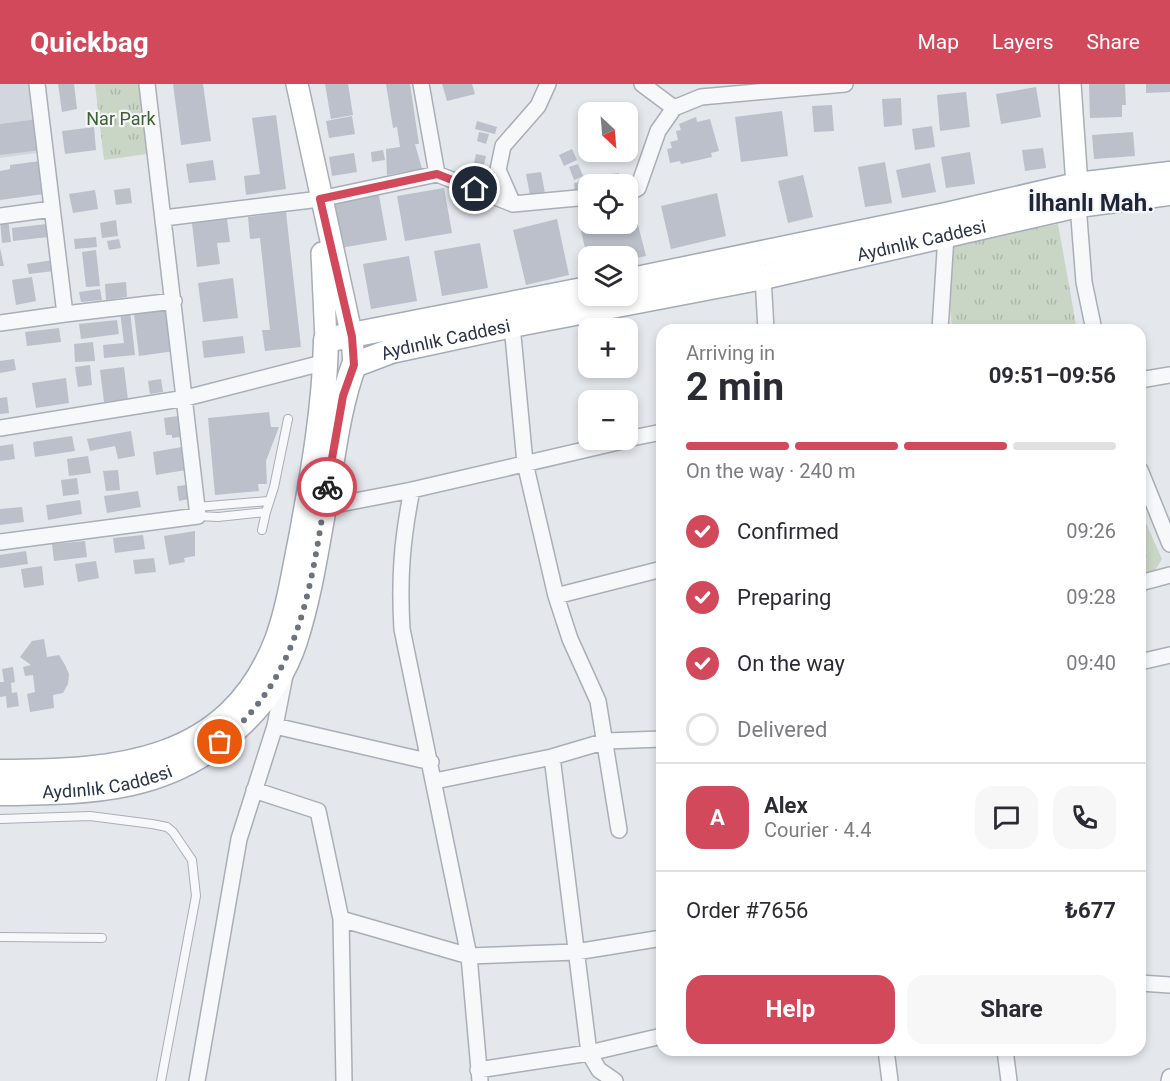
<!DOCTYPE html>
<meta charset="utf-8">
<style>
body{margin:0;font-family:Roboto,sans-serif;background:#f7f7f7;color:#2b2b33;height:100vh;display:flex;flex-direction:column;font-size:22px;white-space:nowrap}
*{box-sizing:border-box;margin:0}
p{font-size:20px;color:#7c7c81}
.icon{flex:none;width:33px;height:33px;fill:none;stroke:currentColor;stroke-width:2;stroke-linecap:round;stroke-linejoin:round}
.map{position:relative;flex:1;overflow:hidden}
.drawer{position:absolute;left:656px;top:240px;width:490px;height:732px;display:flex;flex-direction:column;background:#fff;border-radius:18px;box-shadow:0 3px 9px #0003}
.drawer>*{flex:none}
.needle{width:39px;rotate:154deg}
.tools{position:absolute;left:578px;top:18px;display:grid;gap:12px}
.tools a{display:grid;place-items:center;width:60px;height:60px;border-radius:12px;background:#fff;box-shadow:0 3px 9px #0003;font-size:30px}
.pin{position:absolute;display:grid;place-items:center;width:51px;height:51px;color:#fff;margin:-26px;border:3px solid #fff;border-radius:50%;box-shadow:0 2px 6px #0007}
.courier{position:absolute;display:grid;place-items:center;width:60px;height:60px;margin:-30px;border:4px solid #d1495b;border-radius:50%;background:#fff;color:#222;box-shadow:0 2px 8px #0007}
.headline em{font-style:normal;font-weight:700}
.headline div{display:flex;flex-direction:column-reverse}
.headline{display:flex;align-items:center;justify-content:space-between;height:102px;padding:0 30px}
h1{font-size:39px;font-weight:700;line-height:45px}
.bar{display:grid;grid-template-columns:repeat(4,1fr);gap:9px 6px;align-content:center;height:72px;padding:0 30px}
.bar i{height:8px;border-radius:4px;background:#e1e1e2}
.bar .current{background:#d1495b}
.bar p{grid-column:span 4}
.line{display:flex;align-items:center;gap:15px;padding:0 30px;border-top:2px solid #e1e1e2}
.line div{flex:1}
.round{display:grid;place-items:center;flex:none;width:63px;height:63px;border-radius:18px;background:#f7f7f7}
ol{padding:0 30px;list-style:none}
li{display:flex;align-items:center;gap:18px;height:66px}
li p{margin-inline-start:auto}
li .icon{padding:6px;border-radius:50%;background:#d1495b;color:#fff;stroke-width:4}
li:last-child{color:#7c7c81}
li i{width:33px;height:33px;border:3px solid #e1e1e2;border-radius:50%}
.cta{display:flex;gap:12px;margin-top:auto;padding:12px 30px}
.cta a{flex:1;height:69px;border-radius:18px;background:#d1495b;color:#fff;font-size:24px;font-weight:700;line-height:69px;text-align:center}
.cta a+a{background:#f7f7f7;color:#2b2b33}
header{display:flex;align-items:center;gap:36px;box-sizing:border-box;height:84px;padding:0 30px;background:#d1495b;color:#fff}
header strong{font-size:28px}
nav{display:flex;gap:33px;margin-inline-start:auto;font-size:21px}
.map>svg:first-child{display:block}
</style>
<header>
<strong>Quickbag</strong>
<nav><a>Map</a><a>Layers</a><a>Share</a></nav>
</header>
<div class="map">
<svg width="1170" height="997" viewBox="0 0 1170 997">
<defs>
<pattern id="park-tufts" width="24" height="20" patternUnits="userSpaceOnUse" patternTransform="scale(1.5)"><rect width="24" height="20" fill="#c9d6c5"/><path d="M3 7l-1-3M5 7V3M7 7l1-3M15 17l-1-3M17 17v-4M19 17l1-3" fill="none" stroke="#adb8ab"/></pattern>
</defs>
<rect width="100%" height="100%" fill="#e4e7ec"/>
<path fill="#d2d6de" d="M 0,0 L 35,0 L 44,68 L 0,74 Z"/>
<path fill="url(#park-tufts)" d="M 95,0 L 139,0 L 147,70 L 104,76 Z
M 1058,140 L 1077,246 L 952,246 L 945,161 Z
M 1140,426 L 1162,475 L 1154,488 L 1140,491 Z"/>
<path fill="#bbc0ca" d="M 58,0 L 74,0 L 77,25 L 62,28 Z
M 173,0 L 203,0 L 211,57 L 181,61 Z
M 325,0 L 348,0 L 353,31 L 331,35 Z
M 386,0 L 410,0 L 419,60 L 415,60 L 422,85 L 387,91 L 386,65 L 400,63 L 397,43 L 393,44 Z
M 442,0 L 472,0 L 475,10 L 447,17 Z
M 1089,0 L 1125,0 L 1126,21 L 1122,21 L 1122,33 L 1090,34 Z
M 1146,0 L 1170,0 L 1170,8 L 1146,9 Z
M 1036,3 L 1041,33 L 1001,40 L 996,10 Z
M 966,8 L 970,43 L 940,47 L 937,11 Z
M 901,14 L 902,41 L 884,43 L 882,15 Z
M 832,21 L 834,47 L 814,48 L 812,22 Z
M 782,27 L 788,72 L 741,78 L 735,33 Z
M 276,31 L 286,105 L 246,111 L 244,92 L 260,90 L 252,34 Z
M 352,32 L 355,50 L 329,54 L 326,37 Z
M 696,33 L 697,38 L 710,35 L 719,67 L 711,69 L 712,73 L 681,80 L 680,77 L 670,79 L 667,65 L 672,64 L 670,58 L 678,56 L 676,47 L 681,46 L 679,40 Z
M 38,35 L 42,66 L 0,71 L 0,40 Z
M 477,37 L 497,43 L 495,50 L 475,45 Z
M 932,42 L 935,63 L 915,66 L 912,45 Z
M 94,43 L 96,66 L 65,70 L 62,47 Z
M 479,48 L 489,50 L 486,60 L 477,57 Z
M 1133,48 L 1135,72 L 1094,75 L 1092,51 Z
M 1043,64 L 1046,84 L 1025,87 L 1022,66 Z
M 572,65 L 577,76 L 564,82 L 559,71 Z
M 383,66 L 385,76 L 372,78 L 371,68 Z
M 606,68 L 609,74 L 601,77 L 597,69 Z
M 970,68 L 975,100 L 946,104 L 941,73 Z
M 354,69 L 357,88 L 332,92 L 329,73 Z
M 476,70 L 486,72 L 484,81 L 474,79 Z
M 213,76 L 216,96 L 189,99 L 186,80 Z
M 40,77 L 44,110 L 0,116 L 0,87 L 10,85 L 10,81 Z
M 885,78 L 892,119 L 865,123 L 858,83 Z
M 930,79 L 936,108 L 902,114 L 896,86 Z
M 578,80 L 583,92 L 574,96 L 569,83 Z
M 541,88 L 545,109 L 530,111 L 526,90 Z
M 619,89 L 620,100 L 602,100 L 601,91 Z
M 803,91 L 813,133 L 788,139 L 778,97 Z
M 587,97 L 588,105 L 575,108 L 574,99 Z
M 130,104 L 132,119 L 116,121 L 114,106 Z
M 444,104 L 452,149 L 405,157 L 397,112 Z
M 95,106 L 98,125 L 73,129 L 69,110 Z
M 717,109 L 726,152 L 671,165 L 661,122 Z
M 379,111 L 387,156 L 340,164 L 333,119 Z
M 286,128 L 301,263 L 265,267 L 262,246 L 270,246 L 260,154 L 250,155 L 248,133 Z
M 635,129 L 646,172 L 627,176 L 627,172 L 587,172 L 580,143 L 593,140 L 627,140 L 627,131 Z
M 8,135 L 11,158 L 2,159 L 0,136 Z
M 227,135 L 230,158 L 217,159 L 220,180 L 197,183 L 192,139 Z
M 557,135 L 569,191 L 526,201 L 513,146 Z
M 116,136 L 118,152 L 102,154 L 100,139 Z
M 46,140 L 48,153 L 13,157 L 12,144 Z
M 96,153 L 97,163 L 75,165 L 74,155 Z
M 119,155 L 121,164 L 109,166 L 107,157 Z
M 480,159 L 488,204 L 442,212 L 434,167 Z
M 0,164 L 4,182 L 0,182 Z
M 96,166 L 100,202 L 86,203 L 82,168 Z
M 409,172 L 417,217 L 371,225 L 363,180 Z
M 53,176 L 54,187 L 29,190 L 27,180 Z
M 32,193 L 36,217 L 16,221 L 12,196 Z
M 233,194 L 238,234 L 203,238 L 198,199 Z
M 126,198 L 127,213 L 106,216 L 105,200 Z
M 100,205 L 102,216 L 81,218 L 79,208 Z
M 169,225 L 175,267 L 139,272 L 134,230 Z
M 130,227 L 135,271 L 104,274 L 103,261 L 124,259 L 120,228 Z
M 117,236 L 119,250 L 81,255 L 79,240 Z
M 59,244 L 61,258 L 27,262 L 25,248 Z
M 243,252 L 245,269 L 204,274 L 202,257 Z
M 93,258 L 95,277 L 75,278 L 74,260 Z
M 14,275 L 16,286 L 0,289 L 0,277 Z
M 90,281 L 92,301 L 78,303 L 75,283 Z
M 124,283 L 128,316 L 104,318 L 100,286 Z
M 66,294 L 69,319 L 36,324 L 32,299 Z
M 161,295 L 163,308 L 150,310 L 148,297 Z
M 7,313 L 9,329 L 0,330 L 0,314 Z
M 269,328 L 271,343 L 279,343 L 266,377 L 267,400 L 258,400 L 259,407 L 215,411 L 208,334 Z
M 185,331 L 187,352 L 172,354 L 172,351 L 166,351 L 164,334 Z
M 131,347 L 135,372 L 118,375 L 115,362 L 90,367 L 87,355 Z
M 72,352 L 75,367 L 35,373 L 33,358 Z
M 13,360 L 15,375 L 0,377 L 0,362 Z
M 182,363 L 186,386 L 156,391 L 153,368 Z
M 88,372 L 91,389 L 69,392 L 67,375 Z
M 118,386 L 120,406 L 106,407 L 103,387 Z
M 77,394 L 79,410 L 63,412 L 61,396 Z
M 187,401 L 189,415 L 179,417 L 177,402 Z
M 138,407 L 141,423 L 107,429 L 104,412 Z
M 80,416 L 82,430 L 48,436 L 46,421 Z
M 22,423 L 24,438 L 0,441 L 0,425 Z
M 195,447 L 195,472 L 184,474 L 185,478 L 169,481 L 164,452 Z
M 143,451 L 145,465 L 115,469 L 113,454 Z
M 85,457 L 87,473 L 54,477 L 52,460 Z
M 26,467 L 28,480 L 0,484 L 0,471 Z
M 154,474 L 156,488 L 135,490 L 133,476 Z
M 96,477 L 99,494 L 78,498 L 75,480 Z
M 42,482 L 44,501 L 24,504 L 21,485 Z
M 44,555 L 47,573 L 59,571 L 65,581 L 69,590 L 68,600 L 63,609 L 53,611 L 54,624 L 30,628 L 27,610 L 35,608 L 33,591 L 25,592 L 23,583 L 31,581 L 20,573 L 32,557 Z
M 13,583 L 15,598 L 11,599 L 12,609 L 17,608 L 19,622 L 7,624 L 6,612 L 0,613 L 0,598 L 4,598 L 2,585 Z"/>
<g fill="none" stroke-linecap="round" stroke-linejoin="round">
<g stroke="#a9aeb7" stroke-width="10">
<path id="lane" d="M 197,423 L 268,417
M 266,428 L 274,403 L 288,335
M 198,432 L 218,433 L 266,428 L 262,446
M 0,735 L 90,732 L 152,740 L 167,743 L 173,748 L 192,776 L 196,812 L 161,997
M 0,853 L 102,854"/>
</g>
<g stroke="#a9aeb7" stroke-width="18">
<path id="street" d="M 421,0 L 437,90
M 642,0 L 674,24 L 701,13 L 845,0
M 627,110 L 638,104 L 658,47 L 674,24
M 513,120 L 498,86 L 503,62 L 538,22 L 548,0
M 513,120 L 588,113
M 1078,121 L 1084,198 L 1094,246
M 0,132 L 52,125
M 164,134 L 320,115 L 437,90 L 513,120
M 763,193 L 766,246
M 65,230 L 174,217
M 0,239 L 65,230 L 37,0
M 512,241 L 525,379 L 556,512 L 570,555 L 598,617 L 619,746
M 940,246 L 946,152
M 1140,296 L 1170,291
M 0,344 L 186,314 L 326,278
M 627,355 L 662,348
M 1140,386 L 1170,460
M 412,406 C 402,455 399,494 402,545 L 469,872 L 480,997
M 324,423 L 412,406 L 627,356
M 0,458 L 198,432 L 147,0
M 1140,499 L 1170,491
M 556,512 L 662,485
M 1140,578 L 1170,571
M 275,642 L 431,678
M 552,673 L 589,969 L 599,986 L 615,997
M 435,697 L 552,673 L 606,657 L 662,655
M 254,706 L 318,727 L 341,835 L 344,997
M 341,835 L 469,872 L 576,868 L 662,854
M 1140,899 L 1170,901
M 886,966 L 890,997
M 1005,966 L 1009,997
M 478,986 L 589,969 L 662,952
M 197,997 L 239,755 L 275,642 L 285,591
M 1169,997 L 1170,993"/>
</g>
<g stroke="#a9aeb7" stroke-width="24">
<path id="secondary" d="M 297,0 L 352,253 L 354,281
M 1070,0 L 1078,116
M 322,169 L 326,256"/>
</g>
<g stroke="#a3abb8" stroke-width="27">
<g id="primary">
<path d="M 627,197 L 946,131 L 1077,101 L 1170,90"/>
<path d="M 0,688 C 115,688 229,681 277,556 C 289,523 294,488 301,454 C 313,389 325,322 326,256 L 588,205"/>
<path id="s1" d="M 0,709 C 92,708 171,708 241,640 C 265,617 285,588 295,557 C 309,514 316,467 324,423 C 333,376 337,327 354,281 L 391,267 L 512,241 L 763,193 L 1078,121 L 1170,109"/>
</g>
</g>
<use href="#lane" stroke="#f7f8fa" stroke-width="8"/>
<use href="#street" stroke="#f7f8fa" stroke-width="15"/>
<use href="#secondary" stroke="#fff" stroke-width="21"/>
<use href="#primary" stroke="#fff" stroke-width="24"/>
</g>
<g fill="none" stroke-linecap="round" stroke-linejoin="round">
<path stroke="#6c737f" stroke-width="6" stroke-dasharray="0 10.8" d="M 220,658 C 302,593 311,500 327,403"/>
<path stroke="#d1495b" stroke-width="8" d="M 327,403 L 343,312 L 354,281 L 352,253 L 320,115 L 437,90 L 475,105"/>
</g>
<g text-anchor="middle" stroke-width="4.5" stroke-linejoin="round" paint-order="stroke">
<g font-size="18" fill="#3f6138" stroke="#f4f6f9">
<text x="121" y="41">Nar Park</text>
</g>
<g font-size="18" fill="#2b3445" stroke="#f4f6f9">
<text dy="6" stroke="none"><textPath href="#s1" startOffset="1222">Aydınlık Caddesi</textPath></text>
<text dy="6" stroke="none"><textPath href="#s1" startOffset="736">Aydınlık Caddesi</textPath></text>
<text dy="6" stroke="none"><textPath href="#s1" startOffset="108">Aydınlık Caddesi</textPath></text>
</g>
<g font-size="24" font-weight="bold" fill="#1d2536" stroke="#f4f6f9">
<text x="1091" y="127">İlhanlı Mah.</text>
</g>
</g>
</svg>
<div class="tools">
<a><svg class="needle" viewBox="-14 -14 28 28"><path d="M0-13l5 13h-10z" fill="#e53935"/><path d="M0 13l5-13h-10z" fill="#7c7c81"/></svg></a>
<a><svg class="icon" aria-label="locate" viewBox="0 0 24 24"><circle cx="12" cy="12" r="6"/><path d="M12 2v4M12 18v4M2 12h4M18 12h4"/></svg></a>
<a><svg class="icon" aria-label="layers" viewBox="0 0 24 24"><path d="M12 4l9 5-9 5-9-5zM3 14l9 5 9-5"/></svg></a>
<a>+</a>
<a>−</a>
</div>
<div class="pin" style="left:220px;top:658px;background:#ea580c"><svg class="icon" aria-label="bag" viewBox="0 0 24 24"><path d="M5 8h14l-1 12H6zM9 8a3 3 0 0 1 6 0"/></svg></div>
<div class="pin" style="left:475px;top:105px;background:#1f2937"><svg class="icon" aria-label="home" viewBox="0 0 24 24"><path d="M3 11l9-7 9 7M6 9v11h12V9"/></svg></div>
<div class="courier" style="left:327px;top:403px"><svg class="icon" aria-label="bike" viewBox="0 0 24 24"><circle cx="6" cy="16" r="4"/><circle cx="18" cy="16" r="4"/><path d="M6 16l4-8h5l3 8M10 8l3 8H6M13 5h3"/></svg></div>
<section class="drawer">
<div class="headline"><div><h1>2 min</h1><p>Arriving in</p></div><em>09:51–09:56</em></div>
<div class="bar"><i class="current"></i><i class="current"></i><i class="current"></i><i></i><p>On the way · 240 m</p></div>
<ol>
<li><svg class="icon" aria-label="check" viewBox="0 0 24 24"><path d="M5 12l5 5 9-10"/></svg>Confirmed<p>09:26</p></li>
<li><svg class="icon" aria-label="check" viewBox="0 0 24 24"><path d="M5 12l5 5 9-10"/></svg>Preparing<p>09:28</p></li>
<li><svg class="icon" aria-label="check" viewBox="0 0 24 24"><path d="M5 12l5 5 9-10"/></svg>On the way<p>09:40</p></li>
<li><i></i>Delivered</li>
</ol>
<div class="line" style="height:108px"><b class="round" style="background:#d1495b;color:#fff">A</b><div><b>Alex</b><p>Courier · 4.4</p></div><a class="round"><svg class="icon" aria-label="chat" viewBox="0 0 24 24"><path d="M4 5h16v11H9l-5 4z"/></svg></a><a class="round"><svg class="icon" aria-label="phone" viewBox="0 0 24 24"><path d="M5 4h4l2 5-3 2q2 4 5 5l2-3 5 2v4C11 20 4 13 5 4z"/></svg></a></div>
<div class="line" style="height:78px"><div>Order #7656</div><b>₺677</b></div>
<div class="cta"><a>Help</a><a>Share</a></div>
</section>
</div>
